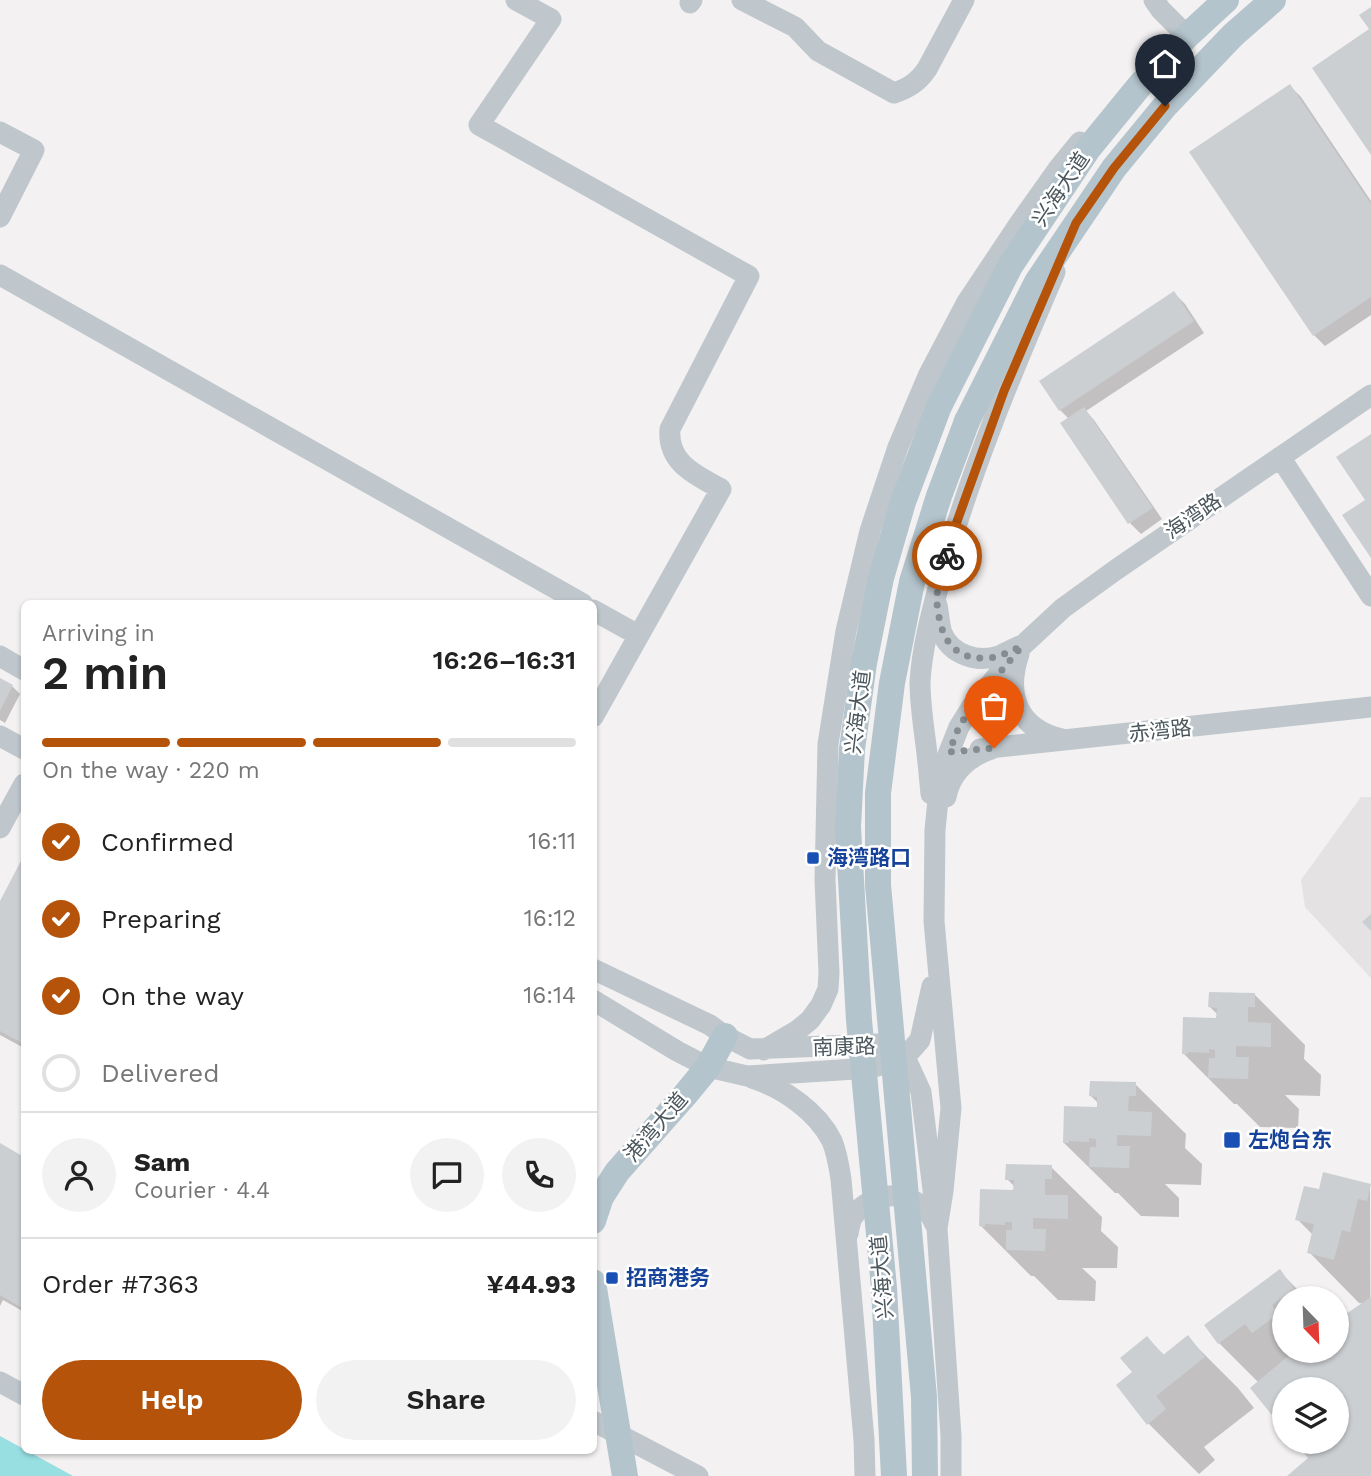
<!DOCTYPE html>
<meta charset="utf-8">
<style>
body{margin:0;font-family:"Work Sans","Noto Sans SC",sans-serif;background:#f2f2f2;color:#222;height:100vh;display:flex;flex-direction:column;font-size:26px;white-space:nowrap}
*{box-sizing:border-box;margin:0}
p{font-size:23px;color:#767676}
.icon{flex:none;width:38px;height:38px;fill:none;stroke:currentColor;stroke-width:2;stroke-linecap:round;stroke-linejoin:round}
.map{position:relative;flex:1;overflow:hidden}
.side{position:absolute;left:21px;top:600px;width:576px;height:854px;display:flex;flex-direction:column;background:#fff;border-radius:10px;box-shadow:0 2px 5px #0004}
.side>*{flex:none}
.needle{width:46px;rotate:157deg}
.fabs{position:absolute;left:1272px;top:1286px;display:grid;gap:14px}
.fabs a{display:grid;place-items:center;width:77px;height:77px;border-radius:50%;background:#fff;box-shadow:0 2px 5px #0004;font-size:35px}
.pin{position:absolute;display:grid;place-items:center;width:60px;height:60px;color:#fff;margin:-72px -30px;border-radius:50% 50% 50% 0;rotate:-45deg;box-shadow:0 0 7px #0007}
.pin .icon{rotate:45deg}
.courier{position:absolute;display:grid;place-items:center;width:70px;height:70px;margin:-35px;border:5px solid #b45309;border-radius:50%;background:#fff;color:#222;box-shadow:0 2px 9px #0007}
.headline em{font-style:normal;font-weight:600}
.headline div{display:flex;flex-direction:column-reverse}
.headline{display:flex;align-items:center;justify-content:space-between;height:119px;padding:0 21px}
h1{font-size:46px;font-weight:600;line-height:52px}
.bar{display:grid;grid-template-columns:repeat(4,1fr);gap:10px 7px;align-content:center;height:84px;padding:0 21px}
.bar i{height:9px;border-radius:5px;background:#e0e0e0}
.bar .selected{background:#b45309}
.bar p{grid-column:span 4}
.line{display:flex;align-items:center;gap:18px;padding:0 21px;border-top:2px solid #e0e0e0}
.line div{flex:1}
.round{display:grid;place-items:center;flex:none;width:74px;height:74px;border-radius:37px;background:#f2f2f2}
ol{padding:0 21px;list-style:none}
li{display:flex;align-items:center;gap:21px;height:77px}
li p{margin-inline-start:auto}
li .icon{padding:7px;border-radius:50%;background:#b45309;color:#fff;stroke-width:4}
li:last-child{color:#767676}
li i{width:38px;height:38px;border:4px solid #e0e0e0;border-radius:50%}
.button{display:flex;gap:14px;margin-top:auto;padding:14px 21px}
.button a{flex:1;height:80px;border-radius:42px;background:#b45309;color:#fff;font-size:28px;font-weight:600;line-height:80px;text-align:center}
.button a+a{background:#f2f2f2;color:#222}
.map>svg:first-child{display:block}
</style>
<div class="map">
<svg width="1371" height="1476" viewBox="0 0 1371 1476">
<rect width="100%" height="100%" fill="#f3f1f2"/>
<path fill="#e4e2e3" d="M 1361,797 L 1371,797 L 1371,978 L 1305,907 L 1301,880 Z"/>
<path fill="#98dfe2" d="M 0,1436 L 73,1476 L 0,1476 Z"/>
<path fill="#0003" d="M 1290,86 L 1301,97 L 1371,201 L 1371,315 L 1325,346 L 1314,335 Z
M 1174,293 L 1185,304 L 1204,333 L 1086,411 L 1094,420 L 1162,519 L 1141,534 L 1130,523 L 1062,424 L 1069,419 L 1060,410 Z
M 0,680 L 12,686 L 20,694 L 5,723 L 0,720 Z
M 24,859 L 24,1048 L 0,1035 L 0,905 Z
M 1255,995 L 1305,1045 L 1304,1059 L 1321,1075 L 1320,1096 L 1285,1095 L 1299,1109 L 1298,1128 L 1260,1127 L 1237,1104 L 1234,1104 L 1184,1054 L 1218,1020 L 1218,1015 L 1210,1007 Z
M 1135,1084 L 1186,1134 L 1185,1148 L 1202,1164 L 1201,1185 L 1165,1184 L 1179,1198 L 1179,1217 L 1141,1216 L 1118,1193 L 1115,1193 L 1064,1143 L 1099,1108 L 1099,1104 L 1091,1096 Z
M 0,1145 L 24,1159 L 24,1312 L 3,1300 L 0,1306 Z
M 1051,1167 L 1102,1217 L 1101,1231 L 1118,1247 L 1117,1268 L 1082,1268 L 1096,1281 L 1095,1301 L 1058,1300 L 1034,1276 L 1031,1276 L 981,1226 L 1015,1192 L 1015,1187 L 1007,1179 Z
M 1370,1186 L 1371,1476 L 1289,1476 L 1310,1458 L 1297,1442 L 1337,1442 L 1337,1390 L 1284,1390 L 1284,1427 L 1253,1388 L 1259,1383 L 1219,1343 L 1280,1272 L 1306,1298 L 1284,1298 L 1284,1351 L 1337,1351 L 1337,1322 L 1364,1304 L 1359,1303 L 1309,1252 L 1313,1235 L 1297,1219 L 1320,1191 Z
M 1147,1338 L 1165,1356 L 1188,1338 L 1238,1388 L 1254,1408 L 1204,1447 L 1215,1460 L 1199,1474 L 1148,1423 Z"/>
<path fill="#cccfd2" d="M 1371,7 L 1371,155 L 1312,68 L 1369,29 L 1359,15 Z
M 1290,84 L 1371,204 L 1371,297 L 1313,336 L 1189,152 Z
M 1174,291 L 1194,321 L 1059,411 L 1039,381 Z
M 1084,407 L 1153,508 L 1128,524 L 1060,423 Z
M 1371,434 L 1371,558 L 1342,515 L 1365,500 L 1336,457 Z
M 0,678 L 13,685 L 0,711 Z
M 24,855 L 24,1044 L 0,1031 L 0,901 Z
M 1371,914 L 1371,931 L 1362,922 Z
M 1209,992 L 1255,993 L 1255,1007 L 1248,1007 L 1248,1022 L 1271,1023 L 1271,1047 L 1236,1046 L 1236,1057 L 1249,1057 L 1248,1079 L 1208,1078 L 1209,1058 L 1215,1058 L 1215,1050 L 1209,1049 L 1209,1053 L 1188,1052 L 1188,1054 L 1182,1054 L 1183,1017 L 1216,1018 L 1217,1008 L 1208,1007 Z
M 1090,1081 L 1136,1082 L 1136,1096 L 1129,1096 L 1128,1111 L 1152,1112 L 1151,1136 L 1117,1135 L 1117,1146 L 1130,1146 L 1129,1168 L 1089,1167 L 1090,1147 L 1096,1147 L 1096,1139 L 1089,1138 L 1089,1142 L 1069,1141 L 1069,1143 L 1063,1143 L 1064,1106 L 1097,1107 L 1097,1097 L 1089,1096 Z
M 0,1143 L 24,1157 L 24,1309 L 0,1295 Z
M 1006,1164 L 1052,1165 L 1052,1179 L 1045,1179 L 1045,1195 L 1068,1195 L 1068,1219 L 1033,1218 L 1033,1229 L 1046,1229 L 1045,1251 L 1006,1250 L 1006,1230 L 1012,1230 L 1012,1222 L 1005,1222 L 1005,1225 L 985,1224 L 985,1227 L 979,1226 L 980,1189 L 1013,1190 L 1014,1180 L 1005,1180 Z
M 1323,1172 L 1371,1184 L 1367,1201 L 1358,1199 L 1350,1232 L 1342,1230 L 1334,1260 L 1307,1253 L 1314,1224 L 1295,1220 L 1304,1186 L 1319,1189 Z
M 1280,1269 L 1294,1289 L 1272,1305 L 1278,1314 L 1252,1333 L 1245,1324 L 1218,1344 L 1204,1325 Z
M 1371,1297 L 1371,1476 L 1287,1476 L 1308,1458 L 1295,1442 L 1337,1442 L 1337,1390 L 1284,1390 L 1284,1430 L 1250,1388 L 1294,1351 L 1337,1351 L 1337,1320 Z
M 1188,1335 L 1205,1357 L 1156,1396 L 1166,1409 L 1147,1425 L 1116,1385 L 1132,1372 L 1120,1358 L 1147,1336 L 1163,1355 Z"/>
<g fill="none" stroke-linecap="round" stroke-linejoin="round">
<path stroke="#bfc7cc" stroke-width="21" d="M 516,0 L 551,19 L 479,125 L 749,276 L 670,429 C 667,463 696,475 721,489 L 593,717
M 742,0 L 795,27 L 818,51 L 894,93 C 909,88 918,82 927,69 L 964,0
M 1154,0 L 1161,10 L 1187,36 L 1177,45
M 690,3 L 692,0
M 0,132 L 34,150 L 0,217
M 0,275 L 583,604
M 1280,457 L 1371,596
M 937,605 C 939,614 939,624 942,633 C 951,655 978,663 999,656 C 1006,653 1013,649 1020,646
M 593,610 L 638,635
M 1019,654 C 1005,695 1018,729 1062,739
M 0,656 L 24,670
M 0,736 L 24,749
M 980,749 L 1371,707
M 931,794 C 929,772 927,751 924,730 C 922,714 920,698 920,682 C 922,647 932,611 941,577 C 970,472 1012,372 1055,272
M 946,797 C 951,771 969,756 994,748
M 0,828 L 24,784
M 593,969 L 710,1025 L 725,1036 L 750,1049 L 877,1044 L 889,1046 L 898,1050 L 905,1057 L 921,1092 L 934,1198
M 593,1000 L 677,1051 L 708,1067 L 747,1076 L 871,1068 L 905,1057 L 920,1040 L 932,986
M 764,1050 L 798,1030 L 810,1020 L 821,1005 L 828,989 L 829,973 L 825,880 L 828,744 L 846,631 L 870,531 L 898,447 L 928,376 L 967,302 L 1019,224 L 1058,169 L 1080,142
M 752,1078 C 783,1088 817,1111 832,1141 C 837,1153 839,1166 841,1179 L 864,1440 L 865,1476
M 848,1234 C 849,1229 850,1222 852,1218 C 868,1193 904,1188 925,1209 C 930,1213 934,1222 937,1228
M 0,1382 L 24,1395
M 593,1421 L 698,1476
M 951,1476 L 951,1436 L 937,1228 L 943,1191 L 951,1108 L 934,921 L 935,830 L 940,780 L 949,752 L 959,727 L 972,706 L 1022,646 L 1063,608 L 1117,569 L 1371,395"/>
<path stroke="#b4c4cc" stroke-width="26" d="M 939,406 L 1010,266 L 1088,149 L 1141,84 L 1187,36 L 1226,0
M 967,421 L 1037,282 L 1114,168 L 1165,106 L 1233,35 L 1273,0
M 593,1221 L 601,1197 L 617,1172 L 685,1095 L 708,1067 L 725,1036
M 593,1282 L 625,1476"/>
<path stroke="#b4c4cc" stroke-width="26" d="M 894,1476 L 884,1288 L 859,1020 L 848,827 L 852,749 L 864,663 L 881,578 L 903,502 L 939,406
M 925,1476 L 924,1397 L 878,885 L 878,793 L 892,683 L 912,582 L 939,496 L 967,421"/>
</g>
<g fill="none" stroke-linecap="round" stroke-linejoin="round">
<path stroke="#868d90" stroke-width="7" stroke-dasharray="0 12.6" d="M 947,556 C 944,569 939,581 937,594 C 936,599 937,604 938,610 C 941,638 954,660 986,658 C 999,658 1010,651 1022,646 L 972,706 L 959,727 L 949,752 L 994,748"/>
<path stroke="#b45309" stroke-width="9" d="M 947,556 L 955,527 L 1004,391 L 1076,223 L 1114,168 L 1165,106"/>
</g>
<g fill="#1a4fb4" stroke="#fff" stroke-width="2.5">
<rect x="806" y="851" width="14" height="14" rx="3.5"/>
<rect x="1223" y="1131" width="18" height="18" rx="3.5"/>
<rect x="605" y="1271" width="14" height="14" rx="3.5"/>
</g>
<g text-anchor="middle" stroke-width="5" stroke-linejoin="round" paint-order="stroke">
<g font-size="21" fill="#4b575c" stroke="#fff">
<text transform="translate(1061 189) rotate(-56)" y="7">兴海大道</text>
<text transform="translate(1193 516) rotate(-34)" y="7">海湾路</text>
<text transform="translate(858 712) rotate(-83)" y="7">兴海大道</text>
<text transform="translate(1160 731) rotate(-6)" y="7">赤湾路</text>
<text transform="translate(844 1047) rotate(-2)" y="7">南康路</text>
<text transform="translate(656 1127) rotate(-49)" y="7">港湾大道</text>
<text transform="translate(882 1277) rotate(-95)" y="7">兴海大道</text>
</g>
<g font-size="21" font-weight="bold" fill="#164399" stroke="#fff" text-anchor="start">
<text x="827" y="865">海湾路口</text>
<text x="1248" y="1147">左炮台东</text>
<text x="626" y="1285">招商港务</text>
</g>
</g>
</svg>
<div class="fabs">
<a><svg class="needle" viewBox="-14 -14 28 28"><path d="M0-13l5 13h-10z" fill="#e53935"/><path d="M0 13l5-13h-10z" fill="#767676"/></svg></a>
<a><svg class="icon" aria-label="layers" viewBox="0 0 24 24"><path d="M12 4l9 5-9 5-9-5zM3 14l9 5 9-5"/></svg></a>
</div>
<div class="pin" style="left:994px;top:748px;background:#ea580c"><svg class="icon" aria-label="bag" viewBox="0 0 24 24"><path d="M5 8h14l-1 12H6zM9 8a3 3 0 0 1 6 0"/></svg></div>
<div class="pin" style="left:1165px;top:106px;background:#1f2937"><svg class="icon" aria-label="home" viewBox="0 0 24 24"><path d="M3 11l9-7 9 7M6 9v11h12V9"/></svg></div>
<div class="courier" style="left:947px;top:556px"><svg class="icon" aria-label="bike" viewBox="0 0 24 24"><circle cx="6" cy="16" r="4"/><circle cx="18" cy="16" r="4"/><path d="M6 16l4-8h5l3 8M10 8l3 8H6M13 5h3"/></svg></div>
<section class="side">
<div class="headline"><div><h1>2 min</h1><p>Arriving in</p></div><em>16:26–16:31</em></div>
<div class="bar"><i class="selected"></i><i class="selected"></i><i class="selected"></i><i></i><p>On the way · 220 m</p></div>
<ol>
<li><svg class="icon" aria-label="check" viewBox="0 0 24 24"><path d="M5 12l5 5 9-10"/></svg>Confirmed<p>16:11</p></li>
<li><svg class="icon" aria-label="check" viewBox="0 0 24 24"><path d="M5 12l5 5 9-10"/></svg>Preparing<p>16:12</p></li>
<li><svg class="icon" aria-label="check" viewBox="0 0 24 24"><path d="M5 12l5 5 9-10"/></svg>On the way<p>16:14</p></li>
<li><i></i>Delivered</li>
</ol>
<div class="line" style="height:126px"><a class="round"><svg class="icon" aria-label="person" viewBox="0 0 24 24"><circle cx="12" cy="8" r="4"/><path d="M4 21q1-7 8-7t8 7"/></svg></a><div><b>Sam</b><p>Courier · 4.4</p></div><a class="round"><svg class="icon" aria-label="chat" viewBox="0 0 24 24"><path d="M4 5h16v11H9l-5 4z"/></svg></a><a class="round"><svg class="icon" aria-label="phone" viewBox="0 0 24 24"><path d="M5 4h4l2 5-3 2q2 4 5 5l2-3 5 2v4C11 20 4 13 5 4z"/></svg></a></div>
<div class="line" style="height:91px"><div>Order #7363</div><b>¥44.93</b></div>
<div class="button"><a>Help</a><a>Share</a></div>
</section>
</div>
